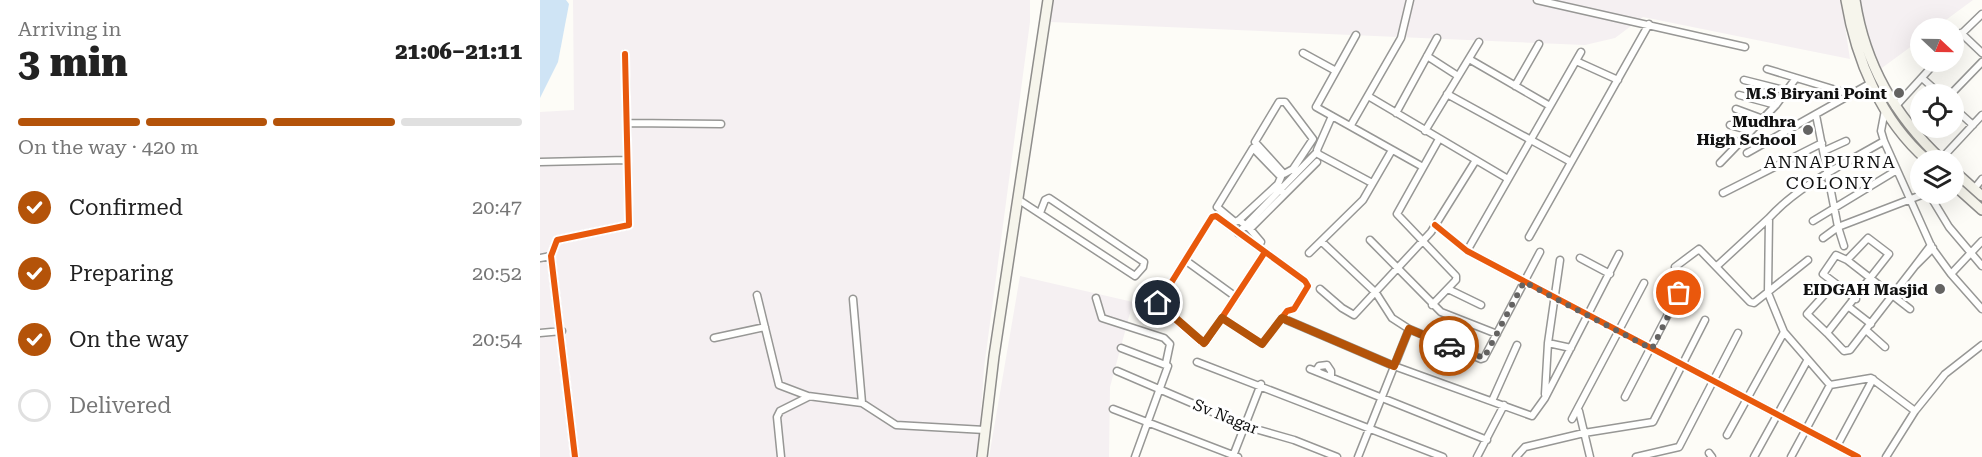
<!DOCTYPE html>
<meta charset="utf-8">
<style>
body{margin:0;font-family:"Roboto Serif",serif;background:#f2f2f2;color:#222;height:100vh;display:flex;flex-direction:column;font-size:22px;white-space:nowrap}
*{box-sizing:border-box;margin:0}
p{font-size:20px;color:#767676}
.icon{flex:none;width:33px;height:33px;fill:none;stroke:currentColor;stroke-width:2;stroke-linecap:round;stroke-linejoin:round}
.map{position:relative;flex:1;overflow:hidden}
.details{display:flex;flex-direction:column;background:#fff;width:540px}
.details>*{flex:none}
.needle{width:39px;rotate:112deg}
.controls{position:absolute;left:1370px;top:18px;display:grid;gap:12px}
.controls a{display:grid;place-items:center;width:54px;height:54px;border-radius:50%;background:#fff;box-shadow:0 6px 24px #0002;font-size:30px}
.pin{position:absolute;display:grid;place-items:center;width:51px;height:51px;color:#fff;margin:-26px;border:3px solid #fff;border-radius:50%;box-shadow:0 2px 6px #0007}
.courier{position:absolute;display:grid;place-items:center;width:60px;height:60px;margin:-30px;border:4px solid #b45309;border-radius:50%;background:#fff;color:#222;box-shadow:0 2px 8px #0007}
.summary em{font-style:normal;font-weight:800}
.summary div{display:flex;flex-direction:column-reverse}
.summary{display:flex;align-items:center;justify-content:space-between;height:102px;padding:0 18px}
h1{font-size:39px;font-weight:800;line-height:45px}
.bar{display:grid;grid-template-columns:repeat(4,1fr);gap:9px 6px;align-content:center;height:72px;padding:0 18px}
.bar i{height:8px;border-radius:4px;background:#e0e0e0}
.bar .on{background:#b45309}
.bar p{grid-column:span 4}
ol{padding:0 18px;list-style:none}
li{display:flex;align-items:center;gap:18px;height:66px}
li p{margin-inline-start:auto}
li .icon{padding:6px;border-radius:50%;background:#b45309;color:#fff;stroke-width:4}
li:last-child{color:#767676}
li i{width:33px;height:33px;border:3px solid #e0e0e0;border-radius:50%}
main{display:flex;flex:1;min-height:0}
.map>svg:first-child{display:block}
</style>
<main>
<section class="details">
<div class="summary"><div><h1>3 min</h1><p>Arriving in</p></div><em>21:06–21:11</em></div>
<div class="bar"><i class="on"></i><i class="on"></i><i class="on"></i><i></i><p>On the way · 420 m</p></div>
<ol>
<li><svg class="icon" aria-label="check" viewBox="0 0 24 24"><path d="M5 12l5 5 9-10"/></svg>Confirmed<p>20:47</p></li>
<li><svg class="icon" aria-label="check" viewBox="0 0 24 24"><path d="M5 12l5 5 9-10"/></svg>Preparing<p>20:52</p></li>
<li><svg class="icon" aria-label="check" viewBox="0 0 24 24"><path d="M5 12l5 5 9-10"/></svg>On the way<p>20:54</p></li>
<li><i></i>Delivered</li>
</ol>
</section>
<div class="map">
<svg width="1442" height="457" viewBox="0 0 1442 457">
<rect width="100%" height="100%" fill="#fdfcf7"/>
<path fill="#f5f0f2" d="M 33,0 L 490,0 L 490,22 L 444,368 L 438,457 L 0,457 L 0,112 L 34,110 Z
M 509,0 L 1301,0 L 1310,59 L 1103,17 L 1075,38 L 1045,45 L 510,22 Z
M 1318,0 L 1433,0 L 1395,28 L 1380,28 L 1380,40 L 1335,73 Z
M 480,276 L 593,302 L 570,387 L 569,457 L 449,457 Z"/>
<path fill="#cfe4f5" d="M 0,0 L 26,0 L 29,4 L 18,62 L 0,98 Z"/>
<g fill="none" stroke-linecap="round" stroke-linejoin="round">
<g stroke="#979795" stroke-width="9">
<path id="street" d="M 997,0 L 1205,47
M 1421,33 L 1442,53
M 816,35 L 776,107 L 883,167
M 1413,42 L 1442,14
M 763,53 L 796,71
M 887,56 L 918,76
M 929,59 L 1010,106
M 1036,61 L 1078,80
M 1227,69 L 1309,94
M 1382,78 L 1400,94
M 1204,80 L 1247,91
M 975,86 L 999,44
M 907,94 L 1031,162
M 1411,94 L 1442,62
M 1199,95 L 1236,105
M 828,96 L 968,179
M 1355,107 L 1396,62
M 1413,107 L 1433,125
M 1196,109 L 1223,119
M 1345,110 L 1341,131 L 1344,141 L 1392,248 L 1411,274 L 1442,309
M 856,113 L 897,38
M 1276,115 L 1298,227 L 1283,238
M 792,116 L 777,150 L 778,154 L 832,183
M 89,123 L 181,124
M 811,125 L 861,38 L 870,0
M 1190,125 L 1211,131
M 885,131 L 939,42
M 1186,139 L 1199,142
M 1284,151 L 1306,141
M 1207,153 L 1331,83
M 1401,159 L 1442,115
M 0,162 L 87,160
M 1180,163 L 1236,105 L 1256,78
M 753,169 L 744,174 L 715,142 L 739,102 L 745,102 L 773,139 L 753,169 L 756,173
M 1434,189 L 1442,179
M 1183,193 L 1282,143
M 1389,194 L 1409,227 L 1442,266
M 744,195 L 777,162
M 479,200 L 595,276 L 603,267 L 604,262 L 509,198 L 505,200 L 500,213
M 699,220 L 695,222 L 677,207 L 713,148 L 741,177 L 738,184
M 1273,221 L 1357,170
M 895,225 L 927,251 L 1318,457
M 710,229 L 699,220 L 738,184 L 744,195 L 710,229 L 721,242
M 698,233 L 777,152
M 989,237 L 1109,24
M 830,240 L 901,312 L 957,334
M 781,241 L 836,293 L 852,318 L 869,329 L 941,359 L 944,358 L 1000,252
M 1391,245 L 1375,266 L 1393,248
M 1304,246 L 1298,227 L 1384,194
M 927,251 L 1041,52
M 769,253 L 823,200 L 852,150
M 0,258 L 11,256
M 1040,258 L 1070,274
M 645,260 L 696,297
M 1307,260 L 1370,309
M 1177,266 L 1229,218
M 1135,267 L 1159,249 L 1210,302 L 1214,303 L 1268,260
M 1411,274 L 1442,241
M 780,289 L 802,308 L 814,315 L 891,232 L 936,160
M 908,289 L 941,305
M 217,295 L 239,385 L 268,396 L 322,403 L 356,425 L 445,430
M 556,298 L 562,318 L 624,338 L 630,344 L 626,363
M 313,299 L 322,403
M 1316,299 L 1283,274 L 1296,255 L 1307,260 L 1328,238 L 1349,254 L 1287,333 L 1304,351 L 1310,350 L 1375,266
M 892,305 L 916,280 L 916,276 L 857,214 L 899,139
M 1309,307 L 1331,324
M 682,318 L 722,344 L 747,311 L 754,309 L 768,286 L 765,281 L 676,216 L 672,217 L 618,304 L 660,341 L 666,342 L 725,252
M 742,318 L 854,366 L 992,416 L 1005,398 L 1079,254
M 1326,330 L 1345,347
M 0,333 L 22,331
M 1287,333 L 1267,314 L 1295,283
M 174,338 L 225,327
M 1008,343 L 1031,348
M 581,348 L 628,366 L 595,457
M 657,362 L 903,457
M 770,369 L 947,440
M 577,371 L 705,426 L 754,440 L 797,457
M 776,371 L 779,366 L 787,365 L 791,371 L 791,377
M 1290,385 L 1244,332 L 1228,293 L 1229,218 C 1259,185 1306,163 1344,141
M 1005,394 L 1008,343 L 1020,260
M 1085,397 L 1139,293
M 952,401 L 977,345
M 573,409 L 698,457
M 1039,411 L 1050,457
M 1032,419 L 1104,283
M 1187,435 L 1244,332
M 1298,444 L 1333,379
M 1169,453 L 1172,457
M 693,456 L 721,384
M 35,457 L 11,256 L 17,240 L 89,225 L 85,54
M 241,457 L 237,417 L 240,411 L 268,397
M 818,457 L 869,329
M 937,457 L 964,405
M 976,457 L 985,447 L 1044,433 L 1113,422 L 1165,320
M 1096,457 L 1139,447 L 1198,333
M 1214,457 L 1267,361
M 1251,457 L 1290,385 L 1331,378 L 1375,411
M 1346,457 L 1375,411 L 1405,374 L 1442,345"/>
</g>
<g stroke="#8e8d8b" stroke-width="12">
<path id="secondary" d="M 1306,0 C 1316,60 1341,120 1387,160
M 1315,0 C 1325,65 1355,116 1402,160
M 1413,170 L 1442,196
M 1413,184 L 1442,210
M 442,457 L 454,356 L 508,0"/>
</g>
<use href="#street" stroke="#fffffe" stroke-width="6"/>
<use href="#secondary" stroke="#f6f5ec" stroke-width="9"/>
<g stroke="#fff" stroke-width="10">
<path id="cycleway" d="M 895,225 L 927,251 L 1318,457
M 682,318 L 722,344 L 747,311 L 754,309 L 768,286 L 765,281 L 676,216 L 672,217 L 618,304 L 660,341 L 666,342 L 725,252
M 35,457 L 11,256 L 17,240 L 89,225 L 85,54"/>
</g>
<use href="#cycleway" stroke="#e8590c" stroke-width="6"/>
</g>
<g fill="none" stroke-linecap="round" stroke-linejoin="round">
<path stroke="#646362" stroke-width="6" stroke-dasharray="0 10.8" d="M 909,346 L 944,358 L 984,282 L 1112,349 L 1139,293"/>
<path stroke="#b45309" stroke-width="8" d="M 618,303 L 664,343 L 682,318 L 722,344 L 742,318 L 854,366 L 869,329 L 909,346"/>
</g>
<g fill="#646362" stroke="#fff" stroke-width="2">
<circle cx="1359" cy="93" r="6"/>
<circle cx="1268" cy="130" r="6"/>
<circle cx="1400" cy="289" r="6"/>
</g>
<g text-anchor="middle" stroke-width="6" stroke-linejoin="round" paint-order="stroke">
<g font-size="16" font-weight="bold" fill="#111" stroke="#fff" text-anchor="end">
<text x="1347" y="99">M.S Biryani Point</text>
<text x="1256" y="127">Mudhra<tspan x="1256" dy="18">High School</tspan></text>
<text x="1388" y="295">EIDGAH Masjid</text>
</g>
<g font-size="16" fill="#111" stroke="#fff">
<text transform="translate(686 416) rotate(22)" y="6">Sv Nagar</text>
</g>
<g font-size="18" letter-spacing="1.5" fill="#111" stroke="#fff">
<text x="1290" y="168">ANNAPURNA<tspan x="1290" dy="21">COLONY</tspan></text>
</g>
</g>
</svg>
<div class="controls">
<a><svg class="needle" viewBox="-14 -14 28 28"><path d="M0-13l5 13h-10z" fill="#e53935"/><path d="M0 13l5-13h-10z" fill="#767676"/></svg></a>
<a><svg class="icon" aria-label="locate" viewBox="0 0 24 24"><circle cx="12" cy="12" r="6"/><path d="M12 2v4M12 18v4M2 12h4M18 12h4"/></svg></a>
<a><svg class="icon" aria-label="layers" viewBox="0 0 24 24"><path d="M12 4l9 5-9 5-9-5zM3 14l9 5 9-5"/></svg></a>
</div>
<div class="pin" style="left:1139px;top:293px;background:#ea580c"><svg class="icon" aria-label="bag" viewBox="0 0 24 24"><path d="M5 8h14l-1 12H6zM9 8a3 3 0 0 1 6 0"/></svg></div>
<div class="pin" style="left:618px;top:303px;background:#1f2937"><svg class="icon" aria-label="home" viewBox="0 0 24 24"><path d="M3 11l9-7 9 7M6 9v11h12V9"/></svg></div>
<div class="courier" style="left:909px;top:346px"><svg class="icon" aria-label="car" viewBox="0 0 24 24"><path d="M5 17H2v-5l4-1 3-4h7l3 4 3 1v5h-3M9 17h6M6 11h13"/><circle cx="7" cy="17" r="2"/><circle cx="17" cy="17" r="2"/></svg></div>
</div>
</main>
